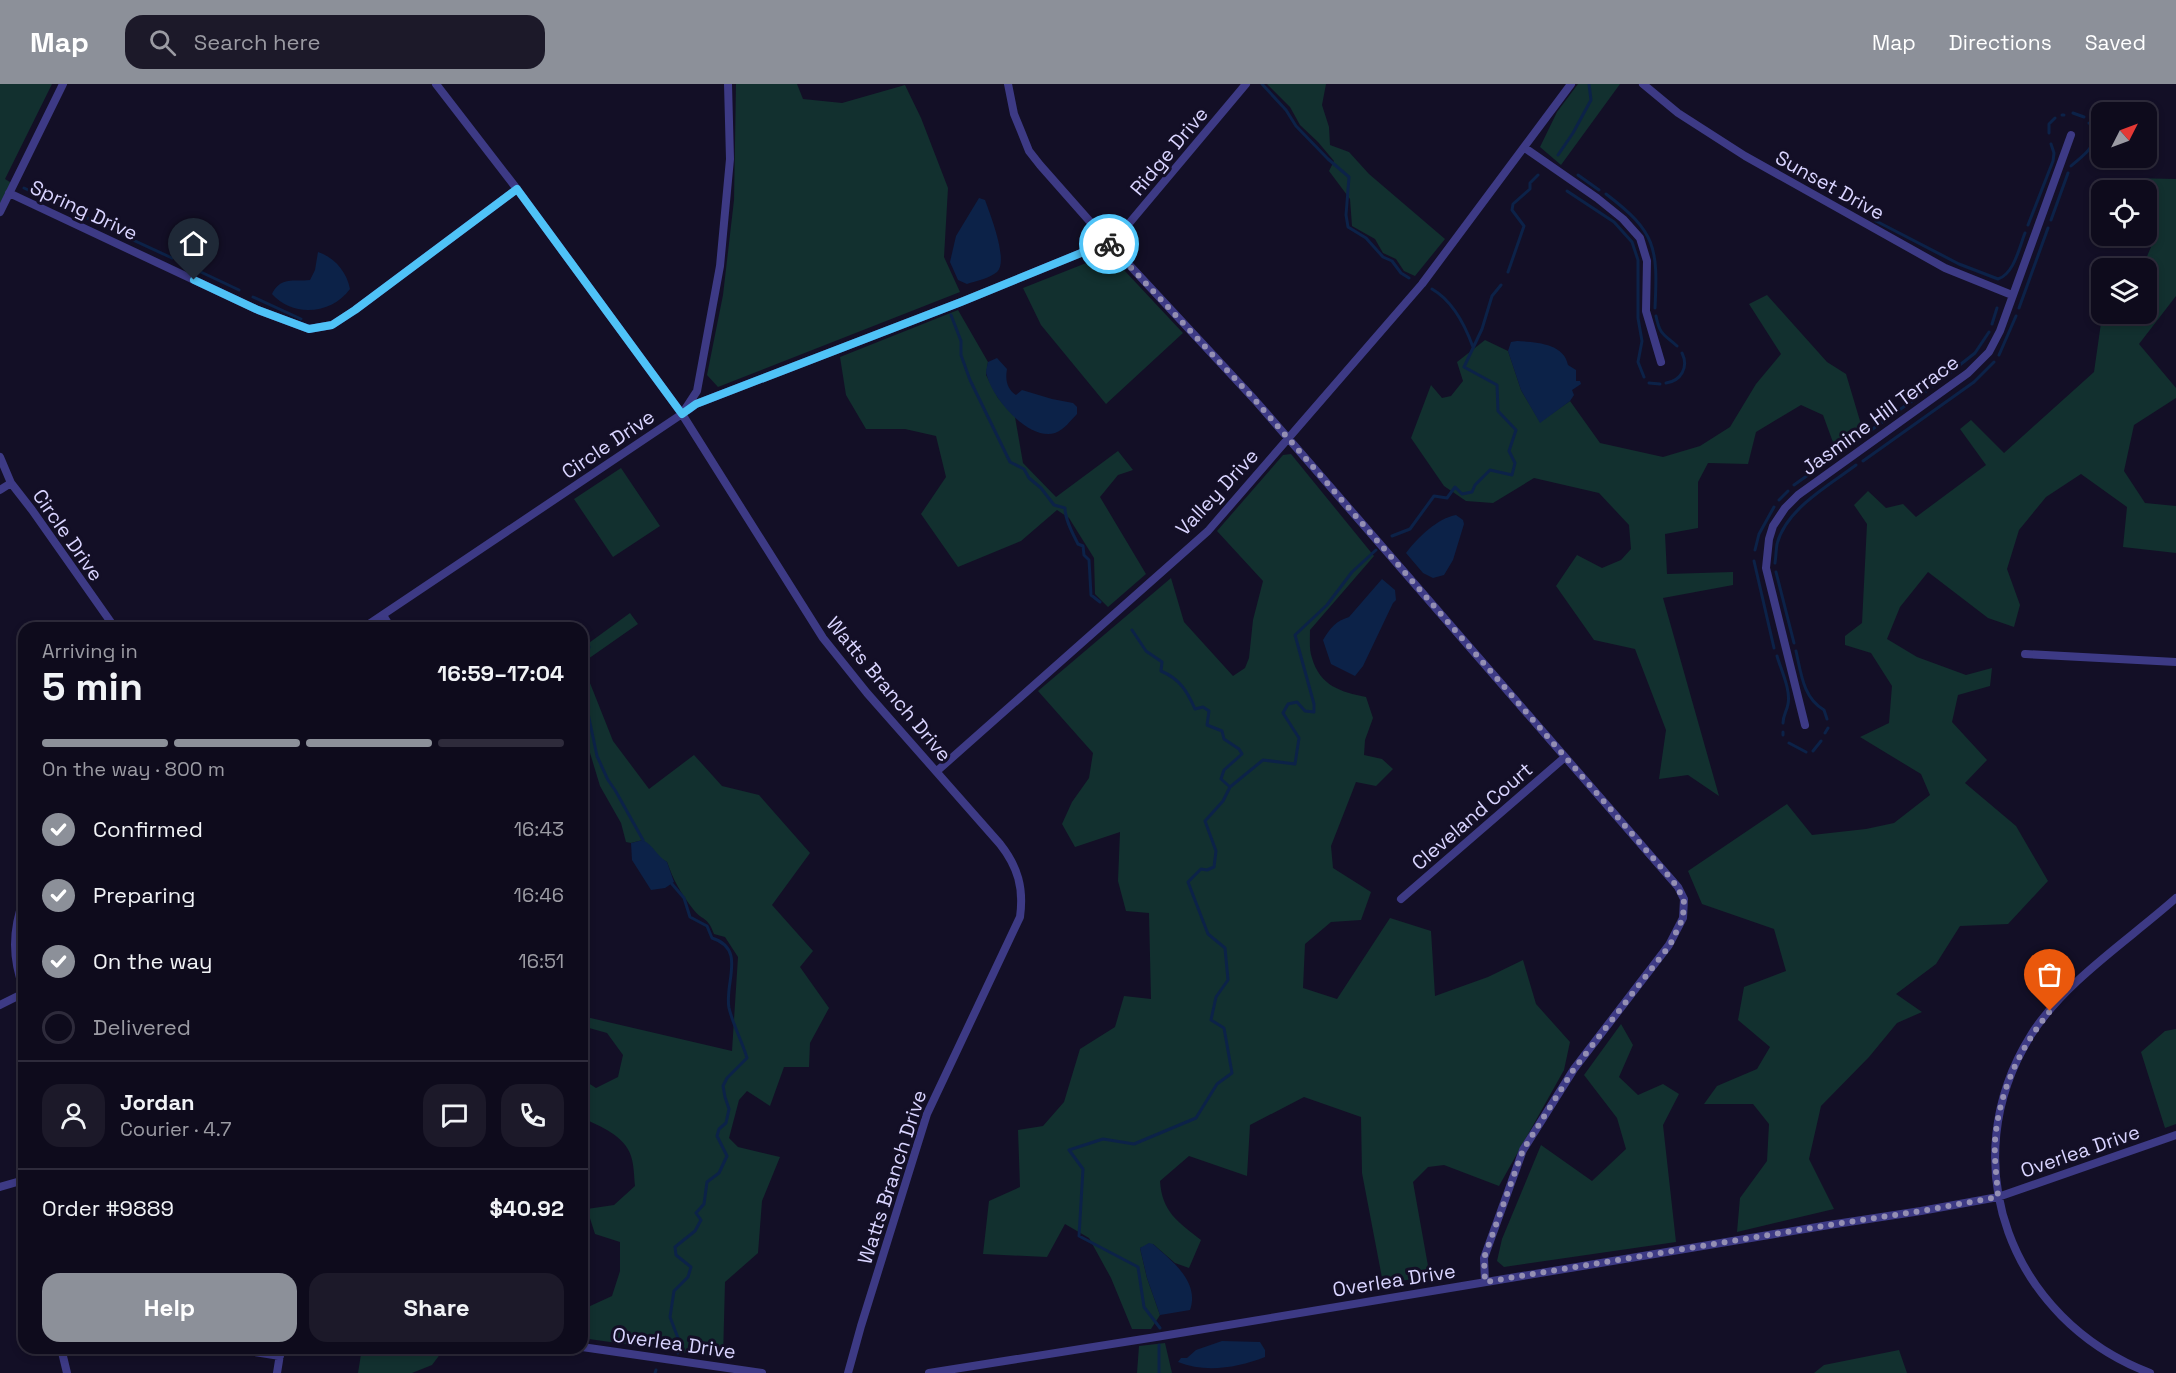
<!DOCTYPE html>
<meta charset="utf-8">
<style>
body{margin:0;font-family:"Space Grotesk",sans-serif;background:#1c1929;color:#f1f3f6;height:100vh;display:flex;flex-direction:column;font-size:22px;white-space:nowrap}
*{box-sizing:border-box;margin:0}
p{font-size:20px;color:#9b9ba3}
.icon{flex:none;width:33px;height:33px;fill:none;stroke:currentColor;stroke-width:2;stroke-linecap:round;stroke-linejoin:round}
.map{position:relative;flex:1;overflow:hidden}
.sheet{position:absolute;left:18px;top:538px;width:570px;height:732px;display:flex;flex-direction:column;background:#0e0b1c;border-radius:18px;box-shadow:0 3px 9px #0003,0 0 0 2px #2e2b3b}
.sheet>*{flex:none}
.needle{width:39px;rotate:48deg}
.controls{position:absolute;left:2091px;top:18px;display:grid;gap:12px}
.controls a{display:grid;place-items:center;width:66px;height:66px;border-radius:12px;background:#0e0b1c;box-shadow:0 3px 9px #0003,0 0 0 2px #2e2b3b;font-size:30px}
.pin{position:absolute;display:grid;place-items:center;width:51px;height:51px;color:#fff;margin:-62px -26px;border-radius:50% 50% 50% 0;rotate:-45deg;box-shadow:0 0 6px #0007}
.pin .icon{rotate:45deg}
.courier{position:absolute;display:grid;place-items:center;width:60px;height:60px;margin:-30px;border:4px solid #4fc3f7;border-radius:50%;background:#fff;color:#222;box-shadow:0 2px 8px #0007}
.head em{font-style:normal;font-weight:800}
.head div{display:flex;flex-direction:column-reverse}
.head{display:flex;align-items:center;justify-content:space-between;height:102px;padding:0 24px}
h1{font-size:39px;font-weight:800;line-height:45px}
.bar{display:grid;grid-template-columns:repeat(4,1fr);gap:9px 6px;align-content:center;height:72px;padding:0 24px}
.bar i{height:8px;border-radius:4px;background:#2e2b3b}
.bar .selected{background:#8c9099}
.bar p{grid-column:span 4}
.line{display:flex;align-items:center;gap:15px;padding:0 24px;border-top:2px solid #2e2b3b}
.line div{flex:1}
.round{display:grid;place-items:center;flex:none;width:63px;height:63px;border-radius:18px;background:#1c1929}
ol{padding:0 24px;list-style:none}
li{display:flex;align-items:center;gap:18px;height:66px}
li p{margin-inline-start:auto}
li .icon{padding:6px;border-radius:50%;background:#8c9099;color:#fff;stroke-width:4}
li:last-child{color:#9b9ba3}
li i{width:33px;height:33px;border:3px solid #2e2b3b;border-radius:50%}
.button{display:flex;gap:12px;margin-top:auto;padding:12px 24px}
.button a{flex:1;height:69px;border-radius:18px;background:#8c9099;color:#fff;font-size:24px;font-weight:800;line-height:69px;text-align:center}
.button a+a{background:#1c1929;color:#f1f3f6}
header{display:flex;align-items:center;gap:36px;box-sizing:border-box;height:84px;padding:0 30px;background:#8c9099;color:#fff}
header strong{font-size:28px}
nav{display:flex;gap:33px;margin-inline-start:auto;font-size:21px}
.search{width:420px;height:54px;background:#1c1929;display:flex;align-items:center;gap:15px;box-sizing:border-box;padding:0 21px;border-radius:18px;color:#9b9ba3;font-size:22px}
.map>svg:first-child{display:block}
</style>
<header>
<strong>Map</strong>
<div class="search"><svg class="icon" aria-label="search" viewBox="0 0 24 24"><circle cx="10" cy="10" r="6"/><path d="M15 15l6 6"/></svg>Search here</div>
<nav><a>Map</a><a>Directions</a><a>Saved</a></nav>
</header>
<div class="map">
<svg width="2176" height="1289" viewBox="0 0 2176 1289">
<rect width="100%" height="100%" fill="#130f26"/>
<path fill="#12302f" d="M 0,0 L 52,0 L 5,95 L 13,100 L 0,128 Z
M 736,0 L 797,0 L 803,15 L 842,19 L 905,1 L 921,34 L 948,104 L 944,173 L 960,208 L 718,303 L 707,291 L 723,211 L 734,116 Z
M 1267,0 L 1326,0 L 1322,21 L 1329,43 L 1330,61 L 1349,68 L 1369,90 L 1445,155 L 1415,192 L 1404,187 L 1396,175 L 1383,169 L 1375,155 L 1352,142 L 1350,115 L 1329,87 L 1334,77 L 1318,58 L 1300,41 L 1290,23 Z
M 1578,0 L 1620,0 L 1561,81 L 1540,63 L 1557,28 Z
M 2130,94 L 2176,95 L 2176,212 L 2139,260 L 2176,304 L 2176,314 L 2134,341 L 2124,387 L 2145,419 L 2176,422 L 2176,469 L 2123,463 L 2127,423 L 2081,390 L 2046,413 L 2019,446 L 2007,485 L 2020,521 L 2014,543 L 1988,534 L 1928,488 L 1900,523 L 1887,555 L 1917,573 L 1966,591 L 1992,584 L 1990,602 L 1958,611 L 1952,638 L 1987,676 L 1965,699 L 2016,742 L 2048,797 L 2008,840 L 1960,842 L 1936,880 L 1896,910 L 1922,928 L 1897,939 L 1869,973 L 1821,1022 L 1809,1075 L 1834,1125 L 1737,1148 L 1740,1114 L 1767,1077 L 1769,1040 L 1753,1020 L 1704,1020 L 1717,1002 L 1757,985 L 1770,963 L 1738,936 L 1744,903 L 1786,887 L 1774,845 L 1702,820 L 1688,787 L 1787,720 L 1812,751 L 1866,745 L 1894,739 L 1930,711 L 1921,690 L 1860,653 L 1889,639 L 1892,602 L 1871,569 L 1845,561 L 1845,552 L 1862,539 L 1867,440 L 1854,421 L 1868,407 L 1886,424 L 1903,420 L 1916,433 L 1986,381 L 1960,345 L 1971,336 L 2004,369 L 2094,288 L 2101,239 L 2121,237 L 2124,230 L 2146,230 L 2146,184 L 2142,184 L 2151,163 L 2124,152 L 2146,152 L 2146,106 L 2126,106 Z
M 1109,170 L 1183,249 L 1106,320 L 1041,241 L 1023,204 Z
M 1767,211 L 1827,278 L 1846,290 L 1863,347 L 1834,361 L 1823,331 L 1801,321 L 1756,348 L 1748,380 L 1708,379 L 1698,398 L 1698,444 L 1665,450 L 1667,490 L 1733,488 L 1733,501 L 1663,514 L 1719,712 L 1688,691 L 1659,695 L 1666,646 L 1635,565 L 1594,556 L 1556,502 L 1577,471 L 1602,484 L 1621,476 L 1631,465 L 1629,441 L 1599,409 L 1534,394 L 1493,419 L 1466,417 L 1444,402 L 1411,354 L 1431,301 L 1442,314 L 1451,312 L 1463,297 L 1457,278 L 1485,256 L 1508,267 L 1521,306 L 1540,338 L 1570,317 L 1600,359 L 1663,373 L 1700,362 L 1730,343 L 1756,300 L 1781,270 L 1749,220 Z
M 958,226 L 988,278 L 986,291 L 998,314 L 1015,333 L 1023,379 L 1056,413 L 1118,367 L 1133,386 L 1118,391 L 1100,413 L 1146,490 L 1108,523 L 1095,510 L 1094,474 L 1069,434 L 1057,426 L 1021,457 L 958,483 L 921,430 L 946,393 L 936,352 L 905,345 L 866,345 L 846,311 L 840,273 Z
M 1291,370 L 1374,472 L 1310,546 C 1310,555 1309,566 1312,574 C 1320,602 1341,608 1366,613 L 1373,634 L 1365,656 L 1364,671 L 1382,675 L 1393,685 L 1376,702 L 1356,698 L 1331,762 L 1333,784 L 1371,808 L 1361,836 L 1331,838 L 1305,860 L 1303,904 L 1337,915 L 1390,834 L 1431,847 L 1435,912 L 1488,893 L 1523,876 L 1536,920 L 1570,958 L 1564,986 L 1499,1102 L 1444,1081 L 1428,1083 L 1413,1098 L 1430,1193 L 1383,1199 L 1362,1089 L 1361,1033 L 1304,1013 L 1250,1041 L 1247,1092 L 1189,1072 L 1160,1097 C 1162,1128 1178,1138 1201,1156 L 1189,1184 L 1175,1179 L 1153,1160 L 1140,1164 L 1147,1194 L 1160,1231 L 1151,1245 L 1132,1245 L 1111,1194 L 1089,1154 L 1065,1140 L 1047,1173 L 983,1170 L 989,1117 L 1020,1103 L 1018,1046 L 1043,1042 L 1064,1018 L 1080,965 L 1115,943 L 1124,912 L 1151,915 L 1149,829 L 1126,827 L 1118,797 L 1120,748 L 1075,763 L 1062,740 L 1072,718 L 1089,694 L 1093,669 L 1038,607 L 1171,494 L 1184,538 L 1233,592 L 1245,584 L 1249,574 L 1253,536 L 1263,497 L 1217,447 L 1283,371 Z
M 621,384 L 660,442 L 613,473 L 574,415 Z
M 630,529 L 638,540 L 588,575 L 584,584 L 613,657 L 649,705 L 694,671 L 722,702 L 759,711 L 810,769 L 772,821 L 813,867 L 800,883 L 829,924 L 810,959 L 809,983 L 784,983 L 770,1022 L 747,1007 L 739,1016 L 729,1054 L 738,1063 L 780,1073 L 762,1117 L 758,1169 L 725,1198 L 723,1274 L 582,1254 L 582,1219 L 588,1223 L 612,1212 L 620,1187 L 620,1158 L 595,1150 L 587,1125 L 614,1121 L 635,1102 C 634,1092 634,1081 631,1072 C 625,1052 600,1042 582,1034 L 582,995 L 596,1004 L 618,993 L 623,971 L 607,949 L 582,942 L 582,932 L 732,967 L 738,873 L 725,853 L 714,850 C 708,832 702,837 693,825 C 681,810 673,795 667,778 L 660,774 L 643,756 L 631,759 L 626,758 L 621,739 L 600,702 L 587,659 L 582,630 L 582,564 Z
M 1621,940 L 1633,961 L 1619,993 L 1638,1011 L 1663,1000 L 1679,1010 L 1663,1041 L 1676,1158 L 1504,1183 L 1497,1177 L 1502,1155 L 1541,1061 L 1592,1097 L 1626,1065 L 1617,1034 L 1584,991 Z
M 2176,945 L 2176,1040 L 2165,1044 L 2141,968 L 2165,947 Z
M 1165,1259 L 1172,1289 L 1137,1289 L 1139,1262 Z
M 362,1264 L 444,1264 L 444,1265 L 432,1281 L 412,1289 L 358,1289 Z
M 1899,1266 L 1907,1289 L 1814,1289 L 1824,1281 Z"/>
<path fill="#0c2248" d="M 979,114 L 985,116 C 990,130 1009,177 997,188 C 990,194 976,197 967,200 L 958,196 L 950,178 L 956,152 Z
M 318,168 C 334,173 347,188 350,205 C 332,230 293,234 272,210 C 281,192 293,198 310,196 L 315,186 Z
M 1517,257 C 1535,258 1564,259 1568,281 L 1576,286 L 1576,297 L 1580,297 L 1581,300 L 1572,306 L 1574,311 L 1570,317 L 1540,339 L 1521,306 L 1508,267 L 1511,258 Z
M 997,274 L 1007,285 C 1005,296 1007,305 1016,311 L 1022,306 L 1052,315 L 1073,319 L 1077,323 L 1077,330 C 1071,336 1064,346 1055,349 C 1029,357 993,315 987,292 C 985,288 987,283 988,278 Z
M 1456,431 L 1463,436 L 1464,440 L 1453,476 L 1444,491 L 1433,494 L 1423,489 L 1406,469 C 1417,454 1438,434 1456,431 Z
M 1382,495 L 1395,506 L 1396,516 L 1393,519 L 1363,582 L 1355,592 L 1331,580 L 1323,556 C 1330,544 1336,537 1349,533 Z
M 643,756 C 653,761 657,772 667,778 L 674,798 L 665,804 L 651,806 L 632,776 L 631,759 Z
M 1149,1159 L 1153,1160 C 1172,1177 1200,1198 1190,1226 L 1160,1231 L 1147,1194 L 1140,1164 Z
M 1222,1257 L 1260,1258 L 1265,1266 L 1265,1273 C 1237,1284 1205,1289 1178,1278 L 1181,1274 L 1187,1274 L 1196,1266 Z"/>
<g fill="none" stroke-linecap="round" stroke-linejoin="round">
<path stroke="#0c2248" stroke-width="3" d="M 1262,0 L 1286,26 L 1296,42 L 1328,75 L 1349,93 L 1346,131 L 1348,143 L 1366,154 L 1383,173 L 1392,177 L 1401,189 L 1409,194
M 2073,29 L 2084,33
M 2062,31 L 2064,31
M 2089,39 L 2092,42
M 2049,49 L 2049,40 L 2055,34
M 1558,71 L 1573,49 L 1591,16 L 1589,0
M 2071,82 C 2081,73 2095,65 2094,50
M 1578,91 L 1599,106
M 24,104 L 93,137
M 1567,107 L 1614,138 L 1632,158 L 1638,176 L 1638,234 L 1642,257 L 1638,278 L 1644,293
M 1606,110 C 1656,148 1658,163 1655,224
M 2051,136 L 2068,89
M 1876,137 L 1959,180 L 1998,195 C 2014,190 2019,164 2025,149
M 2028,141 L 2053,77 L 2054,69 L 2051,60
M 107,144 L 172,174
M 186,181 L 239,206
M 1508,188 L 1524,142 L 1512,126 L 1513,120 L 1530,105 L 1530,99 L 1538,91
M 1432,205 C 1453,217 1465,241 1473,263
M 253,213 L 301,235
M 2019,224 L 2048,144
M 951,231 L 961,257 L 961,271 L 970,296 L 1010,378 L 1024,385 L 1029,394 L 1041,404 L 1054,421 L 1065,424 C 1065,436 1073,450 1078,460 L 1083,462 L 1084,471 L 1089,476 L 1091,511 L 1100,518
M 1656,232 C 1660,252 1664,250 1677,262
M 1992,240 L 1997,224
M 1999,271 L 2016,232
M 1649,299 L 1660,300
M 1666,299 C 1681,297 1689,283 1682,269
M 1933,302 L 1975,269 L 1989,248
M 1863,377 L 1974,298 L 1994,278
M 1794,401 L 1926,307
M 1779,416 L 1788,407
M 1392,452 L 1410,445 L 1434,412 L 1447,414 L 1455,403 L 1462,410 L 1472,408 L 1475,401 L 1490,386 L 1512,391 L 1515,379 L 1509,367 L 1516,346 L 1498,327 L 1497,301 L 1464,283 L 1482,245 L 1492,212 L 1501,201
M 1755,466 L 1759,450 L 1774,423
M 1754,477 L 1774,564
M 1775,479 C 1776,473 1776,466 1777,460 C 1786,425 1828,402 1856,381
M 1776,488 L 1794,559
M 1132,546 L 1146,567 L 1162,578 L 1161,587 C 1180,595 1187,607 1195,625 L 1203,623 L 1209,627 L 1207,641 L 1222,647 L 1224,655 L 1239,665 L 1242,670 L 1224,686 L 1221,695 L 1230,703
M 1796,567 C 1801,589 1803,614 1824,626 L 1827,635
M 582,571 L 589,563
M 1777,572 C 1781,586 1791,606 1788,620 C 1787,627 1783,631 1783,639
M 582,601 L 597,672 L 608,696 L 615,706 L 643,756
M 1783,648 L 1783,651
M 1825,649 L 1828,644
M 1789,659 L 1806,668
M 1813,667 L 1821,657
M 672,800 L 684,814 L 690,833 L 707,842 L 712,854 C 747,865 724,899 729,924 C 733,941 742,957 747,974 L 727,994 L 723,1002 L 725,1013 L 729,1025 L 726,1039 L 719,1045 L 717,1052 L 727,1072 L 719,1089 L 707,1098 L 704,1120 L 696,1129 L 701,1136 L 695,1147 L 675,1163 L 676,1171 L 691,1183 L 688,1193 L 674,1207 L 670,1233 L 681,1262 L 678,1269
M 1160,1244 L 1144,1223 L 1138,1183 L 1079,1152 L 1083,1085 L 1069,1066 L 1103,1055 L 1134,1060 L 1196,1034 L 1217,1000 L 1232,989 L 1224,944 L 1211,936 L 1216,913 L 1228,896 L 1225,864 L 1208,850 L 1188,798 L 1201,785 L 1207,786 L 1214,783 L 1216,767 L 1205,737 L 1223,717 L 1230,703 L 1263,676 L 1295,680 L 1299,654 L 1283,629 L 1288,620 L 1297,618 L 1305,627 L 1314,628 L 1314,620 L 1295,551 L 1327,521 L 1352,488 L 1376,466
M 1159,1261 L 1159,1289
M 655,1289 L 656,1286"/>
<path stroke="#3d3a85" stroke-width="8" d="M 436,0 L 517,105 L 682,330 L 823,554 L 867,609 L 1000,760 C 1018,783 1024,804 1020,833 L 927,1030 L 861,1242 L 848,1289
M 1008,0 L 1014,30 L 1021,47 L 1029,67 L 1040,81 L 1108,158 L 1254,315 L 1678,803 L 1684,815 L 1683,834 L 1669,861 L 1574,985 L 1523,1066 L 1484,1174 L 1485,1198
M 1643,0 L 1678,29 L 1745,72 L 1945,184 L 2012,211
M 1525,64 L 1597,114 L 1623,135 L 1640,154 L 1647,177 L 1646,227 L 1661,278
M 9,109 L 258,226 L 309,245 L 332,241 L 355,226 L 517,105
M 0,128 L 63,0
M 688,326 L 696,320 L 961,218 L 1108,158 L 1121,149 L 1246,0
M 0,373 L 11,399 L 32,426 L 115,544
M 0,406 L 11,399
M 383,531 L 391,544
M 363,544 L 682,330 L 697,307 L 720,182 L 730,75 L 728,0
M 2025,570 L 2176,578
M 1805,641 L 1766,484 L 1769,455 L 1773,442 L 1785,424 L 1798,411 L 1968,289 L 1989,268 L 2000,247 L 2071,51
M 937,687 L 1208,447 L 1422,200 L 1571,0
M 24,814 C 12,847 12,874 24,906
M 1401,815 L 1564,674
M 0,921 L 24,909
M 0,1103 L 24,1096
M 582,1263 L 762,1289
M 61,1264 L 67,1289
M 228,1264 L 280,1272
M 277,1289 L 281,1264
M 929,1289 L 1156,1253 L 1829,1141 L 1921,1127 L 1998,1113 L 2176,1051
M 2150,1289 C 2011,1236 1951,1079 2031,951 C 2065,897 2129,856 2176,814"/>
</g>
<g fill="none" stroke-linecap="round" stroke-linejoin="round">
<path stroke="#948fb3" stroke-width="6" stroke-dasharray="0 10.8" d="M 1109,160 L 1254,315 L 1673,797 L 1684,815 L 1683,834 L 1670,861 L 1574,985 L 1523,1066 L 1484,1174 L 1485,1198 L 1829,1141 L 1921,1127 L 1998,1113 C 1997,1095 1994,1075 1995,1057 C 1999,1008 2019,965 2050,927"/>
<path stroke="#4fc3f7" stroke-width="8" d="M 194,196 L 258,226 L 309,245 L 332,241 L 355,226 L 517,105 L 682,330 L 696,320 L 961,218 L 1108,158 L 1109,160"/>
</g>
<g text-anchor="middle" stroke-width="6" stroke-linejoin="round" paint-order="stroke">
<g font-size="20" fill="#d9d4ff" stroke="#130f26">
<text transform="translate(1169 67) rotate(-50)" y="7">Ridge Drive</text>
<text transform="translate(1830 101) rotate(29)" y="7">Sunset Drive</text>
<text transform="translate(84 126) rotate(25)" y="7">Spring Drive</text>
<text transform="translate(1880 331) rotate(-36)" y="7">Jasmine Hill Terrace</text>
<text transform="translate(608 360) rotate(-34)" y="7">Circle Drive</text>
<text transform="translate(1217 408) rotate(-47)" y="7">Valley Drive</text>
<text transform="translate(68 451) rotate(55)" y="7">Circle Drive</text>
<text transform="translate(889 605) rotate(50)" y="7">Watts Branch Drive</text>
<text transform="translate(1472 732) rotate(-41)" y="7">Cleveland Court</text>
<text transform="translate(2080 1067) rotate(-19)" y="7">Overlea Drive</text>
<text transform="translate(892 1093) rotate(-72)" y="7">Watts Branch Drive</text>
<text transform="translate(1394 1196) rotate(-9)" y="7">Overlea Drive</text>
<text transform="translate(674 1259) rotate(8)" y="7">Overlea Drive</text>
</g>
</g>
</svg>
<div class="controls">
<a><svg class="needle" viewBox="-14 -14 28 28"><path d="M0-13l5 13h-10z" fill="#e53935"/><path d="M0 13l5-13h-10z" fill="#9b9ba3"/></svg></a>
<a><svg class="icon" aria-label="locate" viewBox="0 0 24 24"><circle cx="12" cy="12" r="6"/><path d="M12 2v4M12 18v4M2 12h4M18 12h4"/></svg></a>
<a><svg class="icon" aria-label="layers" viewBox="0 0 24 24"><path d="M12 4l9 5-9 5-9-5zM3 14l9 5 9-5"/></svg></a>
</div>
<div class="pin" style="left:2050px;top:927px;background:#ea580c"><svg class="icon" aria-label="bag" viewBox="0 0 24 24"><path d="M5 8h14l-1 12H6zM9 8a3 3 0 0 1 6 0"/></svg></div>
<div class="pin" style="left:194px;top:196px;background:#1f2937"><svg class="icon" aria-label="home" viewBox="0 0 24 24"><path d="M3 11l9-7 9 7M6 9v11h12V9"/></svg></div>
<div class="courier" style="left:1109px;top:160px"><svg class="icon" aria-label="bike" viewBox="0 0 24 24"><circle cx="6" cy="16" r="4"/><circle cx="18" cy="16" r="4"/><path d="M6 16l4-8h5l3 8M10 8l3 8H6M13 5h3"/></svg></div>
<section class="sheet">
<div class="head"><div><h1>5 min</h1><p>Arriving in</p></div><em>16:59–17:04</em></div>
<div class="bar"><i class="selected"></i><i class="selected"></i><i class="selected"></i><i></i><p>On the way · 800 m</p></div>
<ol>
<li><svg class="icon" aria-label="check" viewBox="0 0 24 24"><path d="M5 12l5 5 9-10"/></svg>Confirmed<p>16:43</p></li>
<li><svg class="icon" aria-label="check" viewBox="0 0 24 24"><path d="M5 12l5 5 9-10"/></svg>Preparing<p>16:46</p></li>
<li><svg class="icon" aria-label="check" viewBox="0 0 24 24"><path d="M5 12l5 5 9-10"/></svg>On the way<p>16:51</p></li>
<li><i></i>Delivered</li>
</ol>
<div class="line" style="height:108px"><a class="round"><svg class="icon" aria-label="person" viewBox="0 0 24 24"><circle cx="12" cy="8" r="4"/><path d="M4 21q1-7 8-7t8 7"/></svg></a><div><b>Jordan</b><p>Courier · 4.7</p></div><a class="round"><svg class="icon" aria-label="chat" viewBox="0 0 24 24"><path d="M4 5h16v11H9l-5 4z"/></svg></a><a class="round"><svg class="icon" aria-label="phone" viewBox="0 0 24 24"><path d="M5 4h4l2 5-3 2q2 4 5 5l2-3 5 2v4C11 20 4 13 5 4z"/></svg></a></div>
<div class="line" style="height:78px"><div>Order #9889</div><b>$40.92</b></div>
<div class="button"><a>Help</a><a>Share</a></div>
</section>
</div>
